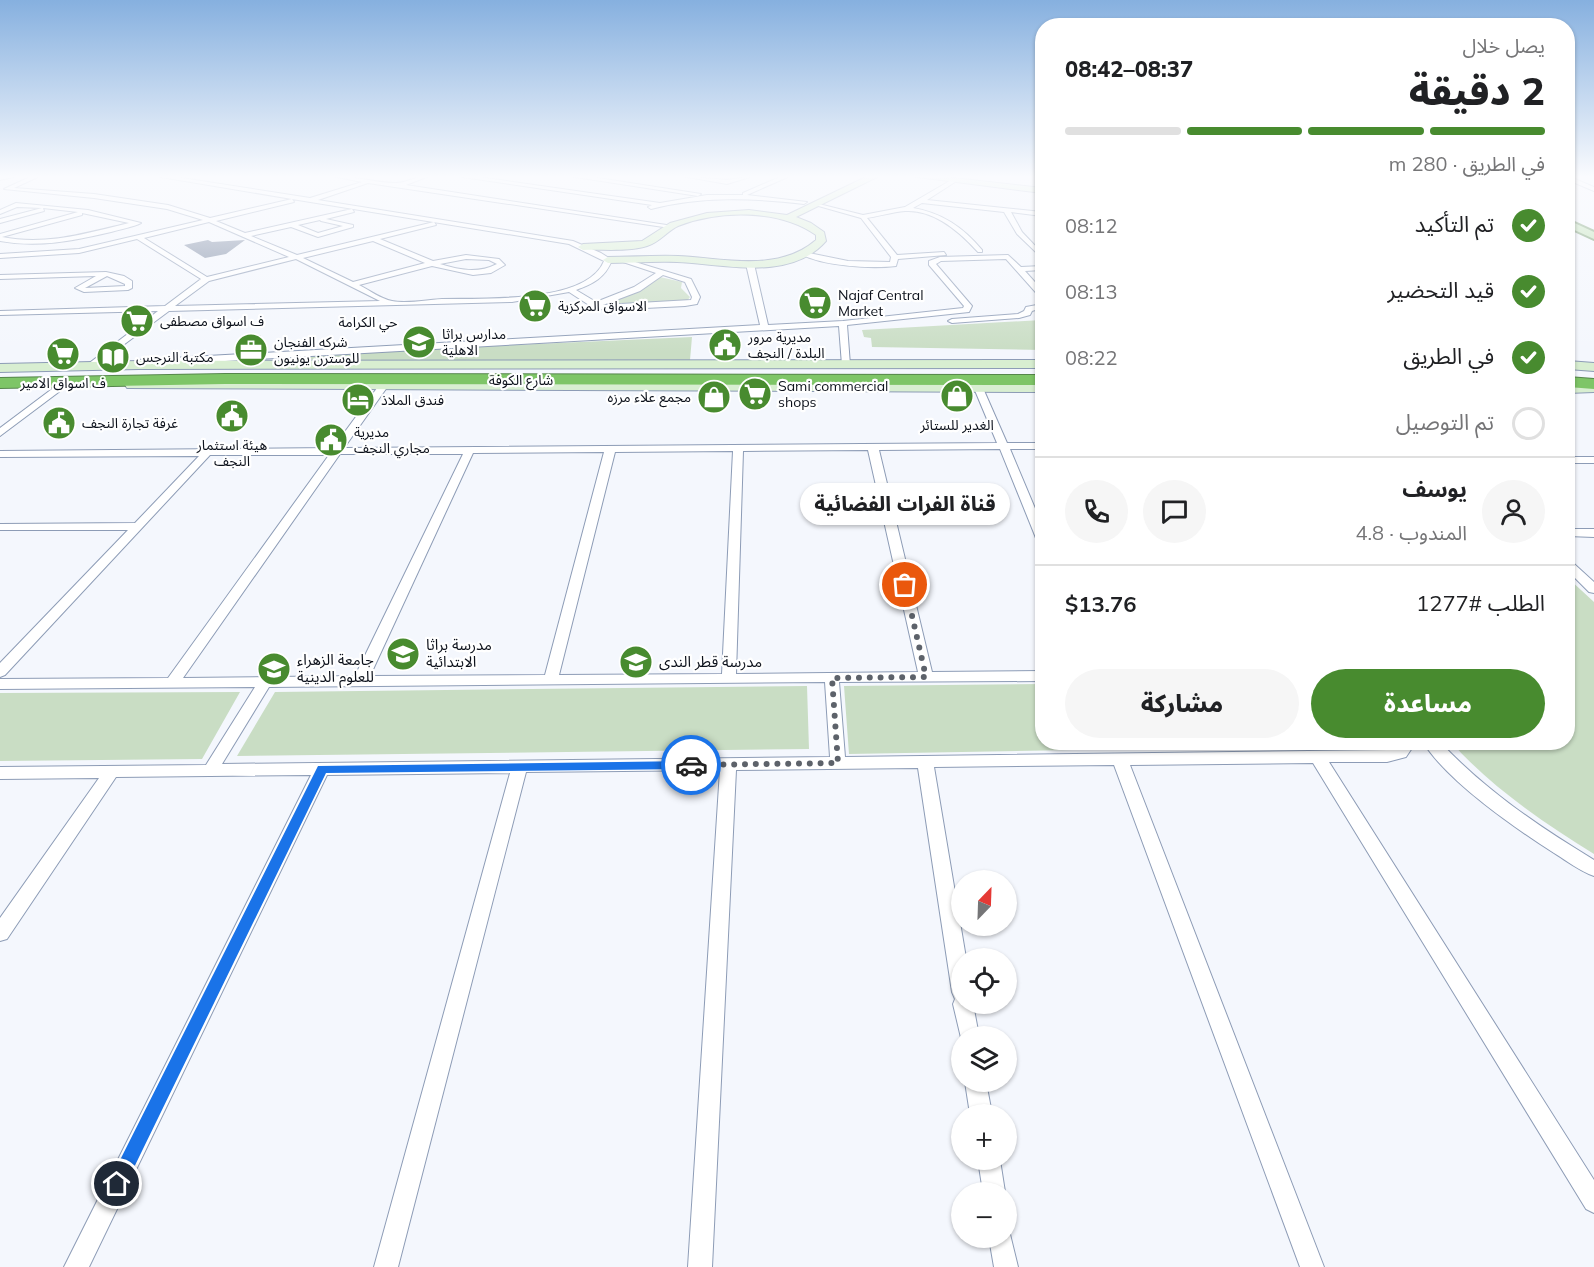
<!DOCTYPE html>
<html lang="ar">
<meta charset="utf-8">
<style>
body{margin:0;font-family:Mulish,"Noto Sans Arabic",sans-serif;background:#f6f6f6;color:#202124;direction:rtl;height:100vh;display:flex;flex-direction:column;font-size:22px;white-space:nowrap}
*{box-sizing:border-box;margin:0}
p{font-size:20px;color:#757577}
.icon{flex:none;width:33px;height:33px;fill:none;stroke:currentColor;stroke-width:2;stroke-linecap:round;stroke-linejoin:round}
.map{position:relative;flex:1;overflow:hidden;direction:ltr}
.panel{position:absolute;left:1035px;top:18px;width:540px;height:732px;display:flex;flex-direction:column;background:#fff;border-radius:24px;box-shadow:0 2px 4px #0004;direction:rtl}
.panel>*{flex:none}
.needle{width:39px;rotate:23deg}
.tools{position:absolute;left:951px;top:870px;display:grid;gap:12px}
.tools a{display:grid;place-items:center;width:66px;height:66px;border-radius:50%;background:#fff;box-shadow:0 2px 4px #0004;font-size:30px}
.pin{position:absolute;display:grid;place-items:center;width:51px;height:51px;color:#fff;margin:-26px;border:3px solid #fff;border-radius:50%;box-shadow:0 2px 6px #0007}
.courier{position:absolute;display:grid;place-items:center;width:60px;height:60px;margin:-30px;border:4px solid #1a73e8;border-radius:50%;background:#fff;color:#222;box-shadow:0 2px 8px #0007}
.bubble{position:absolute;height:42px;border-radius:21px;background:#fff;box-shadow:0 2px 4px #0004;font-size:20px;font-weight:800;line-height:42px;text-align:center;direction:rtl}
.head em{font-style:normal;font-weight:800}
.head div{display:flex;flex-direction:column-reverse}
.head{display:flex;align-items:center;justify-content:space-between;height:102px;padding:0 30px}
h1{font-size:39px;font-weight:800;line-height:45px}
.bar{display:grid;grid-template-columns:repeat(4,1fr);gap:9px 6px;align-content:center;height:72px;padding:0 30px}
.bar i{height:8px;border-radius:4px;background:#e0e0e0}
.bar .active{background:#488b2f}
.bar p{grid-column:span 4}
.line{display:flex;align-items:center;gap:15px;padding:0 30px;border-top:2px solid #e0e0e0}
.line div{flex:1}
.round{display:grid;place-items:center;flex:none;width:63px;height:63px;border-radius:32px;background:#f6f6f6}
ol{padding:0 30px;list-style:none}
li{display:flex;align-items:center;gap:18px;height:66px}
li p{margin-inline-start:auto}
li .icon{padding:6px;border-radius:50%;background:#488b2f;color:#fff;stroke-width:4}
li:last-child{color:#757577}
li i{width:33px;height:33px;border:3px solid #e0e0e0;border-radius:50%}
.button{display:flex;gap:12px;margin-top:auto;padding:12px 30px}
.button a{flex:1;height:69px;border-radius:36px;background:#488b2f;color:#fff;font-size:24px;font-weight:800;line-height:69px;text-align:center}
.button a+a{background:#f6f6f6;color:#202124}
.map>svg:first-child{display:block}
</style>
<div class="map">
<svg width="1594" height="1267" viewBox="0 0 1594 1267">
<rect width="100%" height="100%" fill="#f4f7fd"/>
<path fill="#c9ddc4" d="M 660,277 L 682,282 L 681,288 L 690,297 L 687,301 L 614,307 L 604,304 L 642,289 Z
M 1042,320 L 1042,350 L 872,347 L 871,338 L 864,337 L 862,330 Z
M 692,337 L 690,360 L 278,363 L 286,355 Z
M 1568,578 L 1594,602 L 1594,854 C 1544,823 1491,787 1452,743 L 1568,742 Z
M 1042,684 L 1042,742 L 1356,743 L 1350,745 L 849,754 L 844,686 Z
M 807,686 L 809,749 L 237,756 L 275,692 Z
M 240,692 L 202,759 L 0,761 L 0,693 Z"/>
<path fill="#7a88a1" d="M 208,240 L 212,242 L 245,240 L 226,254 L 205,258 L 184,245 Z"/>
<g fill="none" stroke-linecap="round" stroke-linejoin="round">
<g stroke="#8d9cb6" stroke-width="2">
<path id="street" d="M 0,176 L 17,176 L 0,180 Z
M 32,176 L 40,176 L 14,188 L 94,194 L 168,205 L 210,218 L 292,199 L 155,176 L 169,176 L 310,198 L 362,182 L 333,176 C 355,176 375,183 396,183 C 406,183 417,176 429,176 L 406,185 L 673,226 L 670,228 L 368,183 L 318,200 L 573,241 L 601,253 L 612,260 C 605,278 593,284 576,290 L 596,302 L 634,287 L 656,273 L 620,261 L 620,259 L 622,258 L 691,279 L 700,297 L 697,304 L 685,306 L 605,310 L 592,307 L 569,292 L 512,302 L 169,311 L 91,369 L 88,368 L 88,364 L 158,311 L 0,315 L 0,311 L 165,306 L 201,279 L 137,239 L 79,253 L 0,258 L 0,254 L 79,249 L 203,220 L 167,209 L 94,198 L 4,189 ZM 292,199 L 569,244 L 604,261 C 587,304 482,298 442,299 C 427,300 407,304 392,301 C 381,299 369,290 359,285 L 432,266 L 473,275 L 491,273 L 505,265 L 499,259 L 466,255 L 433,261 L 380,239 L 436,225 L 434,222 L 297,255 L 251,236 L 291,227 L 318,237 L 353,227 L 353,225 L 326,219 L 354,212 L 352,209 L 245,233 L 216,221 L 294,202 ZM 320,220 L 321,221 L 343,226 L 318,233 L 298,225 ZM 209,222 L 289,257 L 207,277 L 144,238 ZM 373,241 L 425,263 L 353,282 L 303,258 ZM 296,259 L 380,301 L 175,306 L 209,281 ZM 466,259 L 489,260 L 497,264 C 478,274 459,270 440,264 ZM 663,275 L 685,282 L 692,297 L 691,300 L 603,305 L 640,291 Z
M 456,176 L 472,176 L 660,203 L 707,195 L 743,195 L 743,193 L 782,176 L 790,176 L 747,195 L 807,202 L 804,204 C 752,198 702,196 651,209 L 648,207 L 652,205 Z
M 569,176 L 585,176 L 701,194 L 698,196 Z
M 682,176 L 727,180 L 753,176 L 727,184 Z
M 1568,176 L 1594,187 L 1594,191 L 1568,180 Z
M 953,179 L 955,182 L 927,200 L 1042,212 L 1042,216 L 1011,212 L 1022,232 L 1042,253 L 1042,258 L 1017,234 L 1004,212 L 922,203 L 913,208 C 942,213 963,227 982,250 L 982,252 L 978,252 C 960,232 934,209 905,211 C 892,212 880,216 867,218 L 897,255 L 944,252 L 946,255 L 898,259 L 896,266 C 871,269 822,266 801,254 L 804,252 L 848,261 L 890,262 L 891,257 L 861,218 L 815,205 L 815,203 L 863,215 L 905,207 Z
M 16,203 L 88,210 L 141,223 C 133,227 121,229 111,232 C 73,241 38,248 0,241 L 0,234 L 78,212 L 43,208 L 44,211 L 0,223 L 0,219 L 42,208 L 17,207 L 0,214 L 0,210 ZM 82,213 L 129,223 C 87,233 46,246 2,237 L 82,215 Z
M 1008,255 L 1021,267 L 1042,266 L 1042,270 L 1025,271 L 1042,290 L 1042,296 L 1039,296 L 1006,259 L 941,261 L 936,264 L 972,306 L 969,312 L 847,325 L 850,365 L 846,368 L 842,365 L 839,326 L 137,366 L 133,363 L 137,360 L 760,325 L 746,264 L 750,262 L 754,264 L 768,325 L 843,321 L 963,308 L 964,306 L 929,265 L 929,261 L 940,257 Z
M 106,272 L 124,276 L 132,281 L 132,288 L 128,290 L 84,292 L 75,288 L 96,276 L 0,279 L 0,275 ZM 107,276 L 125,284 L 125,286 L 85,288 Z
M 1042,304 L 1042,308 L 1032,311 L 1030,315 L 1019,318 L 952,323 L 948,321 L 952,319 L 1018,314 L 1024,311 L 1026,307 Z
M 60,383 L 68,385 L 0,436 L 0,428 Z
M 383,383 L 388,386 L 344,448 L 997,443 L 974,388 L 982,386 L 1007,443 L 1042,443 L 1042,449 L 1010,449 L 1042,525 L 1042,541 L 1036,538 L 1000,449 L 879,450 L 932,672 L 1042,671 L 1042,681 L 839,682 L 845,757 L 1387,750 L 1395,749 L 1400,742 L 1416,742 L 1406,757 L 1387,762 L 1329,762 L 1594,1180 L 1594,1213 L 1586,1209 L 1313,763 L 1130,765 L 1324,1267 L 1300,1267 L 1114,765 L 934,767 L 966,958 L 962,958 L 962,1004 L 973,1004 L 979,1036 L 962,1036 L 962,1042 L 953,1004 L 955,999 L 952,992 L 918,768 L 736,770 L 712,1267 L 688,1267 L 720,770 L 526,772 L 398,1267 L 374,1267 L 510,773 L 327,775 L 89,1267 L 64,1267 L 311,775 L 116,777 L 7,939 L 0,941 L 0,918 L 99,778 L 0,779 L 0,767 L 206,765 L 255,687 L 0,689 L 0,679 L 168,678 L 329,455 L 210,455 L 5,675 L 0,677 L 0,663 L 128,530 L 0,530 L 0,524 L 135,523 L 199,456 L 0,457 L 0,451 L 333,448 L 380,384 ZM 868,450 L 918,672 L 736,674 L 743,451 ZM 733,451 L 722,674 L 559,675 L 615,452 ZM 604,452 L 545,675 L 370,676 L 473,453 ZM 340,454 L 463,454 L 355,676 L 183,678 ZM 825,682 L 830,757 L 222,764 L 269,687 Z
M 1568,457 L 1594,457 L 1594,463 L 1568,463 Z
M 1568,529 L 1594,529 L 1594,537 L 1568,536 Z
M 1568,561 L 1572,562 L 1594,582 L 1594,593 L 1589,592 L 1568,571 Z
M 1423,742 L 1440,742 C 1485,790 1538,826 1594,860 L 1594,876 C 1580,871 1567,861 1554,853 C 1515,828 1447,781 1423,742 Z
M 965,1082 L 986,1082 L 992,1114 L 970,1114 Z
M 978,1160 L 1000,1160 L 1005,1192 L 983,1192 Z
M 1006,1228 L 1009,1230 L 1018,1267 L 994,1267 L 989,1238 L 1006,1238 Z"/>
</g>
<g stroke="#8d9cb6" stroke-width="2">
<path id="secondary" d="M 868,176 L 879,176 L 796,217 L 811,223 L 824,232 L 826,241 C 790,282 724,264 677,262 C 654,261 631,263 608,263 L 603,260 L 608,257 C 631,257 655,255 678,256 C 724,258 778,273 816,240 L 816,235 C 779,209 720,210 678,226 C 667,231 660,242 647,246 C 628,252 603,249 583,250 L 578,247 L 583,244 L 642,241 L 670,223 L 707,213 L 749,210 L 787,215 Z
M 910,176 L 936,176 L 1042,188 L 1042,193 Z
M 1042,360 L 1042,368 L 139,369 L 0,372 L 0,364 L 139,361 Z
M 1568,361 L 1594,363 L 1594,371 L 1568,369 Z
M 132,381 L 1042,384 L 1042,392 L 127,388 L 125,385 L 127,382 Z
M 1594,384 L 1594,392 L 1568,393 L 1568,385 Z"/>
</g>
<g stroke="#56864c" stroke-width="4">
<path id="primary" d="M 1568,220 L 1594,232 L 1594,239 L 1568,227 Z"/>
</g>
<g stroke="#56864c" stroke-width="2">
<path id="highway" d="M 225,374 L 1042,375 L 1042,385 L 225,384 L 0,388 L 0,378 Z
M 1568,377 L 1594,379 L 1594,389 L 1568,387 Z"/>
</g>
<use href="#street" fill="#fff" fill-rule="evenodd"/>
<use href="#secondary" fill="#d8eed1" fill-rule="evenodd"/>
<use href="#primary" fill="#b2dca4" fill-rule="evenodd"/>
<use href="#highway" fill="#7ec567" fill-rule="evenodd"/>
</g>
<linearGradient id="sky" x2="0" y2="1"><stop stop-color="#86b0df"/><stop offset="0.5" stop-color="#fafbfe"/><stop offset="1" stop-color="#fafbfe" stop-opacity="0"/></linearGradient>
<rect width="1594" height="353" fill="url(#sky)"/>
<path fill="#1a73e8" d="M 691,761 L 697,765 L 691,769 L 326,773 L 123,1190 L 117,1192 L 111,1190 L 109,1184 L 111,1178 L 318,766 Z"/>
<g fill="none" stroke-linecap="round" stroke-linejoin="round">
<path stroke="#5d626a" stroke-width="6" stroke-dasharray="0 10.8" d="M 691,765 L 838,763 L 832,678 L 926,677 L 905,585"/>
</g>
<defs>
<g id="supermarket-disc" transform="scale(1.725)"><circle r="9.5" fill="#488b2f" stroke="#fff"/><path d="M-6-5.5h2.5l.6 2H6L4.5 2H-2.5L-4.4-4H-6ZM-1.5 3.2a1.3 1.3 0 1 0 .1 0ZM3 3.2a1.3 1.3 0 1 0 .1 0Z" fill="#fff"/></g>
<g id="school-disc" transform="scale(1.725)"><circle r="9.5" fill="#488b2f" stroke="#fff"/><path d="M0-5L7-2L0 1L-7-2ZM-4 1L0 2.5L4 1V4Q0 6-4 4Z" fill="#fff"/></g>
<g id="civic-disc" transform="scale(1.725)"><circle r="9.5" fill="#488b2f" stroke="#fff"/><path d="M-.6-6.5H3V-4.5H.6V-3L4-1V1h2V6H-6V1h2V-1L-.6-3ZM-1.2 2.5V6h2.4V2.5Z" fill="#fff"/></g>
<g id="office-disc" transform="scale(1.725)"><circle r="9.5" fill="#488b2f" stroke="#fff"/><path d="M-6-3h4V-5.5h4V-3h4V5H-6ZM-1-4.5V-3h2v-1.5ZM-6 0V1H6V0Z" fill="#fff"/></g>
<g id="library-disc" transform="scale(1.725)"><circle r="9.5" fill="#488b2f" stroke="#fff"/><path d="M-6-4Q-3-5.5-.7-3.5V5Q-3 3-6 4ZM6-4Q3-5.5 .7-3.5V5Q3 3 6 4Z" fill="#fff"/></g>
<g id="shop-disc" transform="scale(1.725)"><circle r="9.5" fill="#488b2f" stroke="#fff"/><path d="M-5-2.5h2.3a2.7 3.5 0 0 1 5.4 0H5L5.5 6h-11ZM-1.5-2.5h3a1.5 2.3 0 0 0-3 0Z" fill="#fff"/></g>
<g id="hotel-disc" transform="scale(1.725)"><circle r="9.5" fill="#488b2f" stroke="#fff"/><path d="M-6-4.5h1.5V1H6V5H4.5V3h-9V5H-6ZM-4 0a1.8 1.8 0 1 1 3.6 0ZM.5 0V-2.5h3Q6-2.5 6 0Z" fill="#fff"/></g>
<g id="university-disc" transform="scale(1.725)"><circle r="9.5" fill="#488b2f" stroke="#fff"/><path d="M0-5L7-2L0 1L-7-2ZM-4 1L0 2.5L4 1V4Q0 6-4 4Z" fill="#fff"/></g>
</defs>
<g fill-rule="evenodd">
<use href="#supermarket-disc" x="815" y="303"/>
<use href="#supermarket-disc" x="535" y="306"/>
<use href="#supermarket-disc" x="137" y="321"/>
<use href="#school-disc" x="419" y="342"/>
<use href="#civic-disc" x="725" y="345"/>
<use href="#office-disc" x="251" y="350"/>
<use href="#supermarket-disc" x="63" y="354"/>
<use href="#library-disc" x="113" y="357"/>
<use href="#supermarket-disc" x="755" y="394"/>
<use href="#shop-disc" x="957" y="396"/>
<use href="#shop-disc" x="714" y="397"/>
<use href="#hotel-disc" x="358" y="400"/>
<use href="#civic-disc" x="232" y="416"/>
<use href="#civic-disc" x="59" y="423"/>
<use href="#civic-disc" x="331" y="440"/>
<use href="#school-disc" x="403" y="654"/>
<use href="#school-disc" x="636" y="662"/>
<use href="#university-disc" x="274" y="669"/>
</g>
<g text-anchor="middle" stroke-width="4.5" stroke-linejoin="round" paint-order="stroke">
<g font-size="14" fill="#0c111b" stroke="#fff" text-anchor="start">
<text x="838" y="300">Najaf Central<tspan x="838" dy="16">Market</tspan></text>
<text x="558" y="311">الاسواق المركزية</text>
<text x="160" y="326">ف اسواق مصطفى</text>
<text x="442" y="339">مدارس براثا<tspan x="442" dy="16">الاهلية</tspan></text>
<text x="748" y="342">مديرية مرور<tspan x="748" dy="16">البلدة / النجف</tspan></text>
<text x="274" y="347">شركه الفنجان<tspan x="274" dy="16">للوسترن یونیون</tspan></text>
<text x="136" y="362">مكتبة النرجس</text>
<text x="63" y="388" text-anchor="middle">ف اسواق الامير</text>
<text x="778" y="391">Sami commercial<tspan x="778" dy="16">shops</tspan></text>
<text x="691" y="402" text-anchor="end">مجمع علاء مرزه</text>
<text x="381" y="405">فندق الملاذ</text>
<text x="82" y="428">غرفة تجارة النجف</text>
<text x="957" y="430" text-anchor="middle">الغدير للستائر</text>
<text x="354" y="437">مديرية<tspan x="354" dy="16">مجاري النجف</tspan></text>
<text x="232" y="450" text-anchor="middle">هيئة استثمار<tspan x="232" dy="16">النجف</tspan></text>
</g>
<g font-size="14" fill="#0c111b" stroke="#fff">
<text x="368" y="327">حي الكرامة</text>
</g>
<g font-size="14" fill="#0c111b" stroke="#fff">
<text x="521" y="385">شارع الكوفة</text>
</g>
<g font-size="15" fill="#0c111b" stroke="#fff" text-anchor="start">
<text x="426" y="650">مدرسة براثا<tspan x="426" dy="17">الابتدائية</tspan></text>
<text x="297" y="665">جامعة الزهراء<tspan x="297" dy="17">للعلوم الدينية</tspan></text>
<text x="659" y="667">مدرسة قطر الندى</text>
</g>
</g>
</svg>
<div class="tools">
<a><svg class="needle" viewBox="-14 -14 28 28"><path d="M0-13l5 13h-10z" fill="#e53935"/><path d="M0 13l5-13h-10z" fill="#757577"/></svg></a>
<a><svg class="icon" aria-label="locate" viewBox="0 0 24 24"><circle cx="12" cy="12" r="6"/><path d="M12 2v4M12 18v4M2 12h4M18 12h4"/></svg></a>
<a><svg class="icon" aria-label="layers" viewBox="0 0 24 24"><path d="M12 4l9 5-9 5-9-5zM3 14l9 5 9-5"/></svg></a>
<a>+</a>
<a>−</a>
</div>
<div class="pin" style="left:905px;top:585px;background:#ea580c"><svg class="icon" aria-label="bag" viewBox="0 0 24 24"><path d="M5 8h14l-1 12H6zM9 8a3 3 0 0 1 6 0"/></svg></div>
<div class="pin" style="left:117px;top:1184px;background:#1f2937"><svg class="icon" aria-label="home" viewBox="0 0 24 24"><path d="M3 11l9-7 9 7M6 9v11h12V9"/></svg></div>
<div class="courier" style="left:691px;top:765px"><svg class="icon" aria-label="car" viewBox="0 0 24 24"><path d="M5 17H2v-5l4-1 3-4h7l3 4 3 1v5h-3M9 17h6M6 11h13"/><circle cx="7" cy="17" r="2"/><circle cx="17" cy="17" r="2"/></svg></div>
<div class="bubble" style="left:800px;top:483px;width:210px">قناة الفرات الفضائية</div>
<section class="panel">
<div class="head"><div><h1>2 دقيقة</h1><p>يصل خلال</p></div><em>08:37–08:42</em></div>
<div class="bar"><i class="active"></i><i class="active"></i><i class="active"></i><i></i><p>في الطريق · 280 m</p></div>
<ol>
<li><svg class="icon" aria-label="check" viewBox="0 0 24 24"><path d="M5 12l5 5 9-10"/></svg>تم التأكيد<p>08:12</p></li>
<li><svg class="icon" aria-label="check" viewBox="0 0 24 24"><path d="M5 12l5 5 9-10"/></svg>قيد التحضير<p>08:13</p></li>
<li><svg class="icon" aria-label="check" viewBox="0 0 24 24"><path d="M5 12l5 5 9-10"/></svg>في الطريق<p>08:22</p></li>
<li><i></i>تم التوصيل</li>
</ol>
<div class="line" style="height:108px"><a class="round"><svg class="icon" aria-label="person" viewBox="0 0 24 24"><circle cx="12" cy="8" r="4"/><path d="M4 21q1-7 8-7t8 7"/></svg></a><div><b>يوسف</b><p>المندوب · 4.8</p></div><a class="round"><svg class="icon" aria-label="chat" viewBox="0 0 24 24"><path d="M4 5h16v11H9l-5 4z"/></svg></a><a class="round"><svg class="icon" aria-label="phone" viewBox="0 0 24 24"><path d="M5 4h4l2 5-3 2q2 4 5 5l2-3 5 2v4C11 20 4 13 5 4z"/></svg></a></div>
<div class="line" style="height:78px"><div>الطلب #1277</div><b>$13.76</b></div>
<div class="button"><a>مساعدة</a><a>مشاركة</a></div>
</section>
</div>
